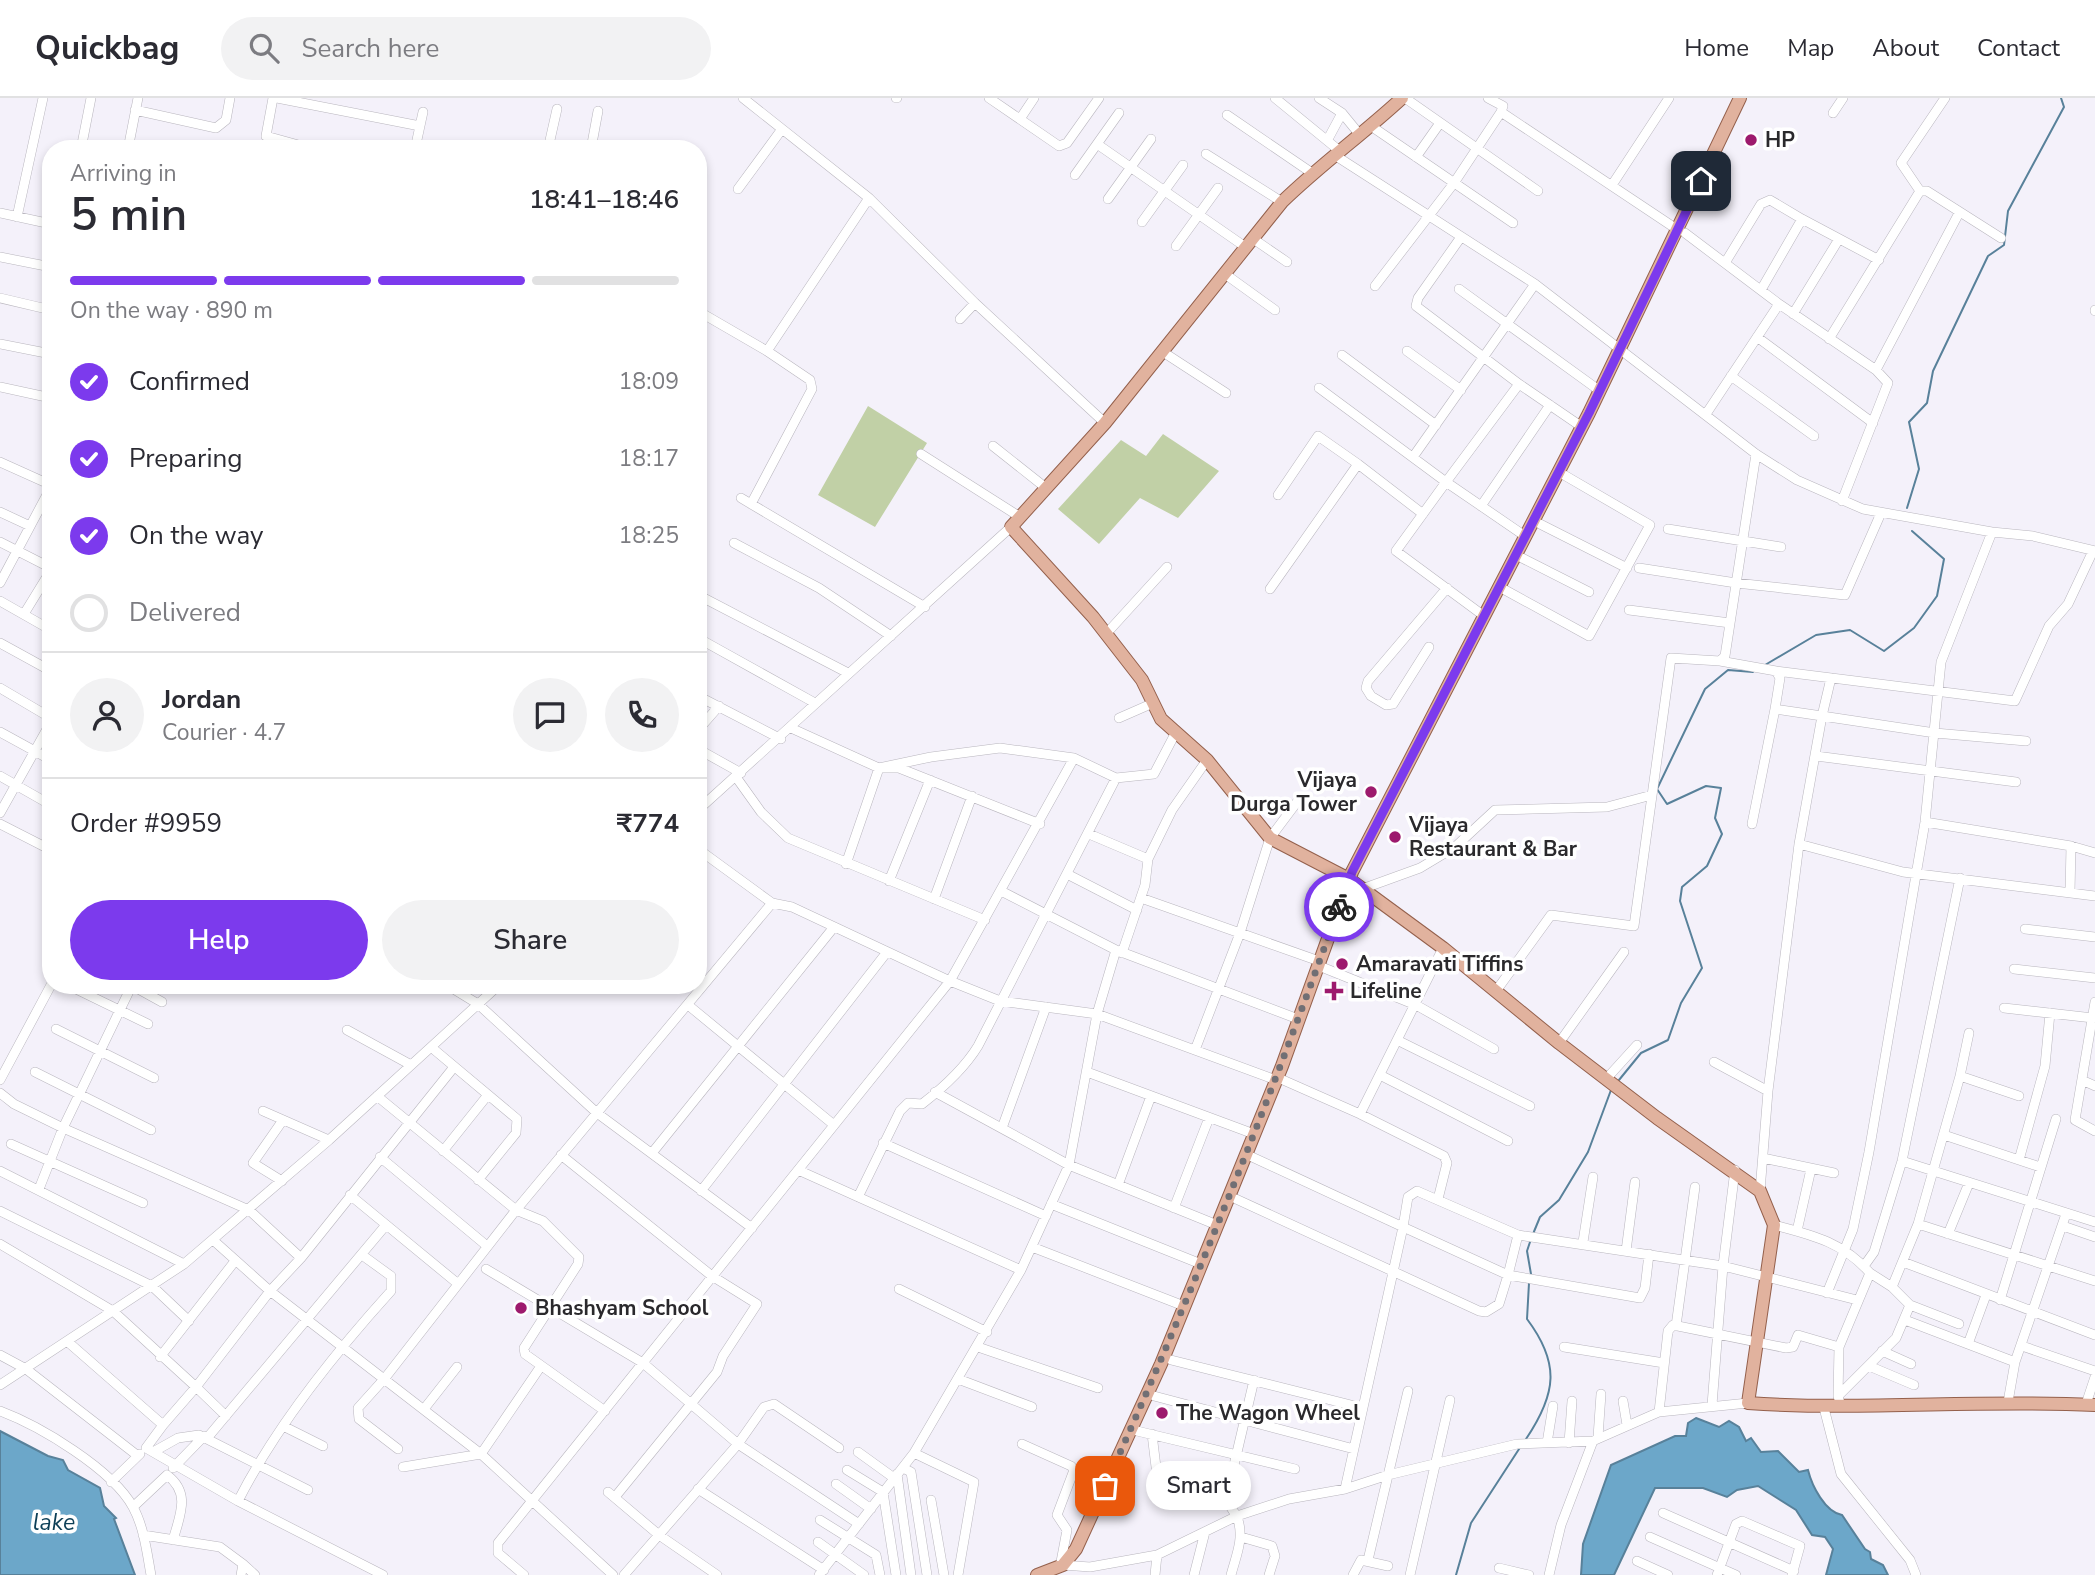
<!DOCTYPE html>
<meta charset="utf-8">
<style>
body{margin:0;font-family:"Nunito Sans",sans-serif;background:#f2f2f3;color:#2b2b33;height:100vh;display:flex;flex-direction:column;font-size:26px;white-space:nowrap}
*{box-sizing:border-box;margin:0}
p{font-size:23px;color:#7c7c81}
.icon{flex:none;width:38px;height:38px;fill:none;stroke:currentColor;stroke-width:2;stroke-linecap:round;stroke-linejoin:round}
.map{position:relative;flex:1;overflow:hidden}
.drawer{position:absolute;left:42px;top:42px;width:665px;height:854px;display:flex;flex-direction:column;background:#fff;border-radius:28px;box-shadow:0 4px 10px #0003}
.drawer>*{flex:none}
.pin{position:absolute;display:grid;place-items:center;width:60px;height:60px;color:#fff;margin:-30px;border-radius:14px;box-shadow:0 4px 10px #0006}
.courier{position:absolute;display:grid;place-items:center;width:70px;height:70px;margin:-35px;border:5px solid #7c3aed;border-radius:50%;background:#fff;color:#222;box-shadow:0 2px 9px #0007}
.bubble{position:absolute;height:49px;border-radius:24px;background:#fff;box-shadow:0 4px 10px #0003;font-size:23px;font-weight:600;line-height:49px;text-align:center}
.head em{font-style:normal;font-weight:600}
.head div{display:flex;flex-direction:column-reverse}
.head{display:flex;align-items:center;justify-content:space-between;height:119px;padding:0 28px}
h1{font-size:46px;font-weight:600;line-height:52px}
.bar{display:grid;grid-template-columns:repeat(4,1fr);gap:10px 7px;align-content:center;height:84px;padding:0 28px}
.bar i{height:9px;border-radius:5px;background:#e1e1e2}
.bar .selected{background:#7c3aed}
.bar p{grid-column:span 4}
.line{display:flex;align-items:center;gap:18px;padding:0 28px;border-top:2px solid #e1e1e2}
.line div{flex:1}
.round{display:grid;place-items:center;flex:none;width:74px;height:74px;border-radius:37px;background:#f2f2f3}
ol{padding:0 28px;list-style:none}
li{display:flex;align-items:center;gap:21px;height:77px}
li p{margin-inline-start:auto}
li .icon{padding:7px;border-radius:50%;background:#7c3aed;color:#fff;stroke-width:4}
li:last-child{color:#7c7c81}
li i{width:38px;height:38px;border:4px solid #e1e1e2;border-radius:50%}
.cta{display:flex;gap:14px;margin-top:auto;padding:14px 28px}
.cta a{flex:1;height:80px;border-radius:42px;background:#7c3aed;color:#fff;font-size:28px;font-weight:600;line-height:80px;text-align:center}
.cta a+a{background:#f2f2f3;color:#2b2b33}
header{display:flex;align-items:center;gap:42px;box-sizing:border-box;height:98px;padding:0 35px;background:#fff;border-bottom:2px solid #e1e1e2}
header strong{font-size:33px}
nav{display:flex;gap:38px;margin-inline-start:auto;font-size:24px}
.search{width:490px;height:63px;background:#f2f2f3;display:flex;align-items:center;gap:18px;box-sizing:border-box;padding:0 24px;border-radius:38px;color:#7c7c81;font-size:26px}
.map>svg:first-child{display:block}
</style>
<header>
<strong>Quickbag</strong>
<div class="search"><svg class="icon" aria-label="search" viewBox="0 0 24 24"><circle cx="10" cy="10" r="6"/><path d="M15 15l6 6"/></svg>Search here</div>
<nav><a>Home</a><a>Map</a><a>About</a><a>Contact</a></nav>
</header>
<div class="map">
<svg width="2095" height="1477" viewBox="0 0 2095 1477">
<rect width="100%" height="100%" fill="#f4f1fa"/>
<path fill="#c1d0a6" d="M 868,308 L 927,345 L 875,429 L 818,397 Z
M 1163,336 L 1219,373 L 1178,420 L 1140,400 L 1099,446 L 1058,411 L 1121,342 L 1146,358 Z"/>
<path fill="#6ca7c9" stroke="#58819a" stroke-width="2" d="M 1696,1320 L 1719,1329 L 1729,1323 L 1739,1329 L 1746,1343 L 1751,1340 L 1761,1354 L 1778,1353 L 1799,1374 L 1808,1372 C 1812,1388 1825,1414 1842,1417 L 1865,1451 L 1870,1454 L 1871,1461 L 1883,1467 L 1888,1477 L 1826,1477 L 1833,1451 L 1825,1439 L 1812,1437 L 1796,1412 L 1758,1388 L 1737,1392 L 1727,1399 L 1703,1390 L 1655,1390 L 1614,1477 L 1581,1477 L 1583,1446 L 1611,1367 L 1675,1338 L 1686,1338 L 1688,1325 Z
M 0,1333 L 48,1358 L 63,1362 L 68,1372 L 100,1390 L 104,1408 L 116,1420 L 114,1421 L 135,1477 L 0,1477 Z"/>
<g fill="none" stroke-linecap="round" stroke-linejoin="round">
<path stroke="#58819a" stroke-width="2" d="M 1907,410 L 1919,371 L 1909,324 L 1927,305 L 1933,273 L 1988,158 L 2004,147 L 2008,113 L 2064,9 L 2061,0
M 1765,567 L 1816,537 L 1850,532 L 1884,553 L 1914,530 L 1937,498 L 1944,461 L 1912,433
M 1619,982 L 1641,955 L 1668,942 L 1681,905 L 1702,870 L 1680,803 L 1682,789 L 1707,768 L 1722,736 L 1715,720 L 1721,690 L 1706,688 L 1667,706 L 1657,691 L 1705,591 L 1728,572 L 1753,574
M 1533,1136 L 1540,1119 L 1559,1102 L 1588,1054 L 1611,992
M 1530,1144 L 1527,1153 L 1531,1176
M 1526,1341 C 1557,1295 1560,1265 1527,1221 L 1529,1185
M 1456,1477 L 1471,1425 L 1521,1348"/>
<g stroke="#b9b6be" stroke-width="10">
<path id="minor" d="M 273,0 L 266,38 L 313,51
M 277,0 L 420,28
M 743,0 L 869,100 L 975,205 L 1105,325
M 896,0 L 897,0
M 989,0 L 1059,48 L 1067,45 L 1099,0
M 1275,0 L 1341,54
M 1319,0 L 1342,15 L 1360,37
M 1405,0 L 1538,93
M 1488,0 L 1503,8 L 1501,14
M 135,12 L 216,30 L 226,22 L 230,0
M 1833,15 L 1843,0
M 1227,17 L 1312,75
M 1020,21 L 1034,0
M 1371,28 L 1513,125
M 1328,41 L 1342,15
M 1097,46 L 1119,15
M 81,51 L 91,0
M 128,51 L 138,0
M 415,51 L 423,14
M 548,51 L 557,11
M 591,51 L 598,13
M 1206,56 L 1282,104
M 1336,58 L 1535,186 L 1756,356 L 1797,382 L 1863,411 L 1992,434 L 2033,438 L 2095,453
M 1416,59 L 1440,25
M 1075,77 L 1097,46 L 1244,148
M 1612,87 L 1669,0
M 738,91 L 782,31
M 1920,93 L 1901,65 L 1945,0
M 1108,101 L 1151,41
M 0,115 L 51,126
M 17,119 L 43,0
M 1802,121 L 1879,162
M 1142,124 L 1183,67
M 1685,135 L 1779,206
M 1252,140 L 1287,164
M 1176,148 L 1218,90
M 0,159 L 51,169
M 1725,165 L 1761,106 L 1770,102 L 1802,121 L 1761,192
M 1225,176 L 1275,212
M 1375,188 L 1454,85 L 1501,14 L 1678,132
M 1459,191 L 1600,293
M 0,200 L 51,212
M 698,213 L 767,253
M 2095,213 L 2095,212
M 1793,216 L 1839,141
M 960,221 L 975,205
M 1757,239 L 1873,325
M 1829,241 L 1920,93 L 1927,93 L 2001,140
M 0,246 L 51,256
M 1407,253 L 1461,292
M 1163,254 L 1226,295
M 1342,257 L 1436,327
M 1876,272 L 1959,115
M 1731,278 L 1814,338
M 1519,286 L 1582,329
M 0,289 L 51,300
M 1319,290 L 1446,384 L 1519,286 L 1416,208 L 1418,200 L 1461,139
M 1706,316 L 1779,206 L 1876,272 L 1888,285 L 1842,403
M 993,348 L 1046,390
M 921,356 L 1020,419
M 1413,359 L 1535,186
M 0,364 L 51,387
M 1278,397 L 1318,338 L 1358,366
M 741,400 L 925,509
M 751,406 L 812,291 L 810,282 L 767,253 L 869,100
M 1481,408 L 1550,307
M 0,414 L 30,428
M 1540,426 L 1627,470
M 1668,431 L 1781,449
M 0,444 L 51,470
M 734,445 L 819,490 L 891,538
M 1522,460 L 1589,494
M 1639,470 L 1736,485 L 1845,497 L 1881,415
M 0,485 L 51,389
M 1270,491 L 1358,366 L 1423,416
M 1505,492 L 1589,538 L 1650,427 L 1564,377
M 698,497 L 848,575
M 0,503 L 51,532
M 1629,512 L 1730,525
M 24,516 L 51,472
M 1484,518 L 1396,453 L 1446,384 L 1525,438
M 1106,536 L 1167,469
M 698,540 L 815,605
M 0,545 L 51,573
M 1429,549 L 1393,606 L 1386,607 L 1371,598 L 1366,590 L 1368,583 L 1447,490
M 1720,563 L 1776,573 L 1780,580 L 1775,611 L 1822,618 L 1831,580
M 1776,573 L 2015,603 L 2049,528 L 2068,506 L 2093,453
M 0,590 L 51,620
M 698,598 L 781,641
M 1119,620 L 1151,606
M 791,630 L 879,670 L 931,659 L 1000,650 L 1074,660 L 1116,680 L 1154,676 L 1176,634
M 698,632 L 719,608
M 0,634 L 51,662
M 698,651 L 741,675
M 1816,658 L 2016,684
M 0,678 L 51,707
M 736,679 L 761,714 L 788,740 L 985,822
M 698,712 L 1011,429
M 0,715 L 51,624
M 1925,724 L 2071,748 L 2070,794
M 0,726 L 51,752
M 1752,726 L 1775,611
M 1089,736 L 1148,761
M 1799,746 L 1903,774 L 2095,798
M 2071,748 L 2095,755
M 698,751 L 772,805
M 846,766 L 879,670 L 899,670 L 1040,726
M 1067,776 L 1137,812
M 889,783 L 930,682
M 1362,791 L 1420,770 L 1455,749 L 1495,712 L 1607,709 L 1652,697
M 1001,793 L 1116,852
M 1141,800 L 1319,863
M 934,801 L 972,698
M 2025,831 L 2095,839
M 1122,855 L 1145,787 L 1148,761 L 1172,712 L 1207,662
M 1324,870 L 1416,907 L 1494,951
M 2014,871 L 2095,880
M 447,887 L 478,906 L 597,1015 L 752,1130
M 133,888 L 162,904
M 76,891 L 148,926
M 1496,893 L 1551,817 L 1634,828 L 1671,560 L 1720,563 L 1725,558 L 1756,356
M 2095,904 L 2075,1022 L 2095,1033
M 688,907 L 834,1027
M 2004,910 L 2093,920
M 56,931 L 154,980
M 347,932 L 411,967
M 1397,942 L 1530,1008
M 1559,945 L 1624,854
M 431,949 L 517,1021 L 516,1035 L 478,1082
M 1195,952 L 1240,835 L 1270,740 L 1300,700
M 1714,964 L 1768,993
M 35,974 L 151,1032
M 1087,974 L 1254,1036
M 1380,977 L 1508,1043
M 1960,978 L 1969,935
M 1607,980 L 1637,947
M 0,982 L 51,887
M 1283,982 L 1360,1016 L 1443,850
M 2084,983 L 2095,988
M 935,994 L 1069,1067 L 1217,1127
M 0,995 L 14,1006 L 63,1030 L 249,1112 L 301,1160
M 377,998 L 516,1112 L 385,1280 L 358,1310 L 359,1321 L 398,1351
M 263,1013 L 329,1042
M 1360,1016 L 1444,1058 L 1447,1065 L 1438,1101
M 1002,1030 L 1046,909
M 1944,1037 L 2040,1069
M 883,1045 L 1046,1118
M 11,1046 L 143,1105
M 443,1053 L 487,998
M 652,1055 L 834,829
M 561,1057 L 712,1178 L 757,1206 L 723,1258 L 717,1274 L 615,1399
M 380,1059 L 487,1148
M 1252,1059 L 1403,1129 L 1345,1391
M 1763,1060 L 1834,1075
M 2019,1062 L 2045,968 L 2050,915
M 1902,1063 L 2095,1124
M 798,1072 L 1021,1172
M 0,1073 L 184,1166
M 282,1083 L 253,1065 L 283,1022
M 1118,1087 L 1151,998
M 39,1091 L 63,1030 L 132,887
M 701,1093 L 887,854
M 1760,1093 L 1768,993 L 1799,746 L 1822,618 L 1935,635 L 2026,643
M 350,1097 L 457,1185
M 858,1099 L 900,1013 L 908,1005 L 922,1006 C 944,989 964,971 978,948 L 1116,680
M 1236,1101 L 1479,1213 L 1486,1214 L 1499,1206 L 1508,1177 L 1640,1200 L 1645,1190 L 1649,1156
M 1051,1106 L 1201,1166
M 1174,1110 L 1209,1020
M 0,1113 L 152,1188 L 189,1223
M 1918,1126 L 2095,1183
M 1774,1127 C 1812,1137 1843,1144 1870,1175 L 1839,1249
M 2063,1128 L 2095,1139
M 1797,1133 L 1811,1071
M 1948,1136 L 1969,1085
M 1518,1137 L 1417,1093 L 1408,1099 L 1403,1129 L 1508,1177 L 1518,1137 L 1723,1168 L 1857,1202
M 213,1142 L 270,1193 L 481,1356 L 613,1477
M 1583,1144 L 1593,1079
M 0,1146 L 113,1213 L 196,1289 L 163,1327
M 1032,1149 L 1184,1208
M 1626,1153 L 1635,1084
M 1903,1164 L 2095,1237
M 1864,1168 L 1874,1154 L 1902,1063 L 1960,780
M 486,1171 L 643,1265 L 738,1346 L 859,1426
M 1870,1175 L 1892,1189 L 1910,1207 L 1959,1226
M 1892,1189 L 1918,1126 L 1960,978 L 2019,998
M 899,1191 L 987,1234
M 1827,1195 L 1853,1131 L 1869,1054 L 1925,724 L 1941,564 L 1992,434
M 2000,1202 L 2056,1021
M 1905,1222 L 2015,1264 L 2008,1304
M 1676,1228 L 1695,1089
M 68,1244 L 163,1327 L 146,1350 L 238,1403 L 383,1477
M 1968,1246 L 1986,1197
M 2022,1248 L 2095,1273
M 978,1249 L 1098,1290
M 1564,1249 L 1664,1265
M 1882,1253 L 1911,1266
M 0,1257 L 26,1271 L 138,1358
M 160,1259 L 235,1163
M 1171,1262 L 1363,1310
M 2015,1264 L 2066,1116
M 1869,1268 L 1914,1287
M 958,1281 L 1032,1309
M 0,1287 L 184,1166 L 329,1042 L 499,887
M 1154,1298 L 1354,1351
M 1838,1298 L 1896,1240 L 1910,1207
M 1623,1303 L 1627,1327
M 2086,1306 L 2095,1279
M 1712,1307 L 1723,1168 L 1735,1072
M 1824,1310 L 1841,1376 L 1910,1462 L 1916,1477
M 424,1311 L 457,1269
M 0,1313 C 40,1328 112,1371 133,1409 C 144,1429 147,1455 151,1477
M 605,1313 L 525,1256 L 524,1250 L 578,1166 L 579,1159 L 543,1123 L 516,1112 L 772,805 L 792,809 L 950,883 L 1000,903 L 1097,916 L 1276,982
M 1659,1314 L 1668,1233 L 1673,1227 L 1786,1250 L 1793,1249 L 1798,1237 L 1839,1249 L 1838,1298 L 1841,1308
M 226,1318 L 196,1289 L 270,1193 L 301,1160 L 454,969
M 285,1329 L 323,1348
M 1137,1333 L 1295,1371
M 1152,1336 L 1156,1369
M 208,1339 L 386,1127
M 1598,1339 L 1601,1296
M 1547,1345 L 1553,1308
M 1569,1345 L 1572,1303
M 1022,1346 L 1071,1368 L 1074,1372 L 1057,1417 L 1067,1432 L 1060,1469
M 153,1354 L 178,1340 L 199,1337 L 308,1392
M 858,1354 L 894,1380
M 914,1355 L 974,1384 L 958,1477
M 403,1369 L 481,1356 L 541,1268
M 173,1370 L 204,1338
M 903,1370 L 911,1374 L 927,1477
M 847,1372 L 883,1394 L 896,1477
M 897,1376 L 911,1477
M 111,1384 L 140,1356
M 836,1386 L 871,1411
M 698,1391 L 824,1472
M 608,1394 L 659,1437 L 717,1477
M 931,1402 L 944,1477
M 238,1403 C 276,1328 334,1256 391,1193 L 391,1178 L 362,1157
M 133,1409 L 167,1377 C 191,1395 180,1417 173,1442
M 1663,1415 L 1794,1473
M 820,1422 L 876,1457 L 880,1477
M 143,1437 L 220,1449 L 243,1466 L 241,1477
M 1241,1439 L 1272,1448 L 1275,1458 L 1269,1477
M 1650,1439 L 1736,1477
M 818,1444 L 864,1477
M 1368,1462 L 1408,1293
M 1637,1463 L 1668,1477
M 243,1466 L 255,1477
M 1063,1467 L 1090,1469 L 1157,1457 L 1237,1418 L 1289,1401 L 1345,1391 L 1388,1377 L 1517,1346 L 1593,1343 L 1659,1314 L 1748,1305
M 1499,1470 L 1529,1477
M 524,1477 L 498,1455 L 498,1445 L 950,883 L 1074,660
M 624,1477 L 738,1346 L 764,1309 L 774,1306 L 839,1350
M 819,1477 L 914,1355 L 1021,1172 L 1069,1067 L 1097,916 L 1116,852 L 1298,921
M 1155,1477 L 1157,1457
M 1194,1477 L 1205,1434
M 1231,1477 C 1236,1458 1244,1441 1238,1422 C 1235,1412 1227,1409 1227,1397 L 1254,1282
M 1353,1477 L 1361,1462 L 1388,1468
M 1410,1477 L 1450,1302
M 1549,1477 L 1561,1427 L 1593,1343
M 1717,1477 L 1736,1426 L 1742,1423 L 1800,1448 L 1792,1477"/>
</g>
<g stroke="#94604c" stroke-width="14">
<path id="major" d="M 1402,0 C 1363,36 1320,67 1282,104 L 1105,325 L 1011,429 L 1093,519 L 1142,582 L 1161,621 L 1207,662 L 1270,740 L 1349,781 L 1443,850 L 1559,945 L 1657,1020 L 1760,1093 L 1774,1127 L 1748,1305 C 1864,1313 1979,1301 2095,1307
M 1037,1477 L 1063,1467 L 1076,1451 L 1161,1266 L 1230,1096 L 1282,968 L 1352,774 L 1589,315 L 1740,0"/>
</g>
<use href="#minor" stroke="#fff" stroke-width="9"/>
<use href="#major" stroke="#e1b29e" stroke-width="12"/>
</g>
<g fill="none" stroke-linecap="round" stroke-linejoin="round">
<path stroke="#716f74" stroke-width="7" stroke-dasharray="0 12.6" d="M 1105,1388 C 1191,1198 1269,1005 1339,809"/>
<path stroke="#7c3aed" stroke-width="9" d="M 1339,809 L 1352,774 L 1589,315 L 1701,83"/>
</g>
<g fill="#9d1a6d" stroke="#fff" stroke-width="2.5">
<circle cx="1751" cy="42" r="7"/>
<circle cx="1371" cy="694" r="7"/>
<circle cx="1395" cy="739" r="7"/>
<circle cx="1342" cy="866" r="7"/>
<path d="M1330.5 882.5h7v7h7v7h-7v7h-7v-7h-7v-7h7z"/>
<circle cx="521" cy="1210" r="7"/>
<circle cx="1162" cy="1315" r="7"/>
</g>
<g text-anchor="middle" stroke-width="7" stroke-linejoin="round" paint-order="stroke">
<g font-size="21" font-weight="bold" fill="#2a292c" stroke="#fff" text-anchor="start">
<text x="1765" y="49">HP</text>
<text x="1357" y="689" text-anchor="end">Vijaya<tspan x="1357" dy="24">Durga Tower</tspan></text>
<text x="1409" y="734">Vijaya<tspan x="1409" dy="24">Restaurant &amp; Bar</tspan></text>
<text x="1356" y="873">Amaravati Tiffins</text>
<text x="1350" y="900">Lifeline</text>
<text x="535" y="1217">Bhashyam School</text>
<text x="1176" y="1322">The Wagon Wheel</text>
</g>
<g font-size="23" font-style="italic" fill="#0d3f57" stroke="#fff">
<text x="54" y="1432">lake</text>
</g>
</g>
</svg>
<div class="pin" style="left:1105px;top:1388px;background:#ea580c"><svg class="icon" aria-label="bag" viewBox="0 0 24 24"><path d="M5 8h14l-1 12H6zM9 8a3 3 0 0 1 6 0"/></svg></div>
<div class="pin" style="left:1701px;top:83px;background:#1f2937"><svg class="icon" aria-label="home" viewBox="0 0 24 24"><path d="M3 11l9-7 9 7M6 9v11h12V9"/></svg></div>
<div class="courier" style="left:1339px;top:809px"><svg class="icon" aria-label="bike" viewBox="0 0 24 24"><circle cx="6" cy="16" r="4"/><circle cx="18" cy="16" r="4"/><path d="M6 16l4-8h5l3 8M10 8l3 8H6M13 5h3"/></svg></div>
<div class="bubble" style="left:1146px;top:1363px;width:105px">Smart</div>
<section class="drawer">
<div class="head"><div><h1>5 min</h1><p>Arriving in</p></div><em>18:41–18:46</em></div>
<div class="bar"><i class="selected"></i><i class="selected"></i><i class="selected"></i><i></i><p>On the way · 890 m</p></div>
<ol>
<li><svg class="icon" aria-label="check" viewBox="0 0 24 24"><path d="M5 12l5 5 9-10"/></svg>Confirmed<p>18:09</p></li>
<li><svg class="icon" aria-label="check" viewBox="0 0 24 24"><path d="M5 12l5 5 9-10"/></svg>Preparing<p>18:17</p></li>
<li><svg class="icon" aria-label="check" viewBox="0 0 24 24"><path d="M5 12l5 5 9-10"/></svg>On the way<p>18:25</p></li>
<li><i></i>Delivered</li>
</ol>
<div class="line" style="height:126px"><a class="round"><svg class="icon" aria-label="person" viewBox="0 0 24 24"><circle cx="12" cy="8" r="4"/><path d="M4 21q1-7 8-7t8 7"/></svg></a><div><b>Jordan</b><p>Courier · 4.7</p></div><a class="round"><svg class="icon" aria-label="chat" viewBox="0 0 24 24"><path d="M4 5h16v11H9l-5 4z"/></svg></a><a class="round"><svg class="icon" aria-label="phone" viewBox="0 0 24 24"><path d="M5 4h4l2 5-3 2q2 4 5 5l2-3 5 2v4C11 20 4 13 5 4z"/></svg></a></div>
<div class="line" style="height:91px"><div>Order #9959</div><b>₹774</b></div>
<div class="cta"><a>Help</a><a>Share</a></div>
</section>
</div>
